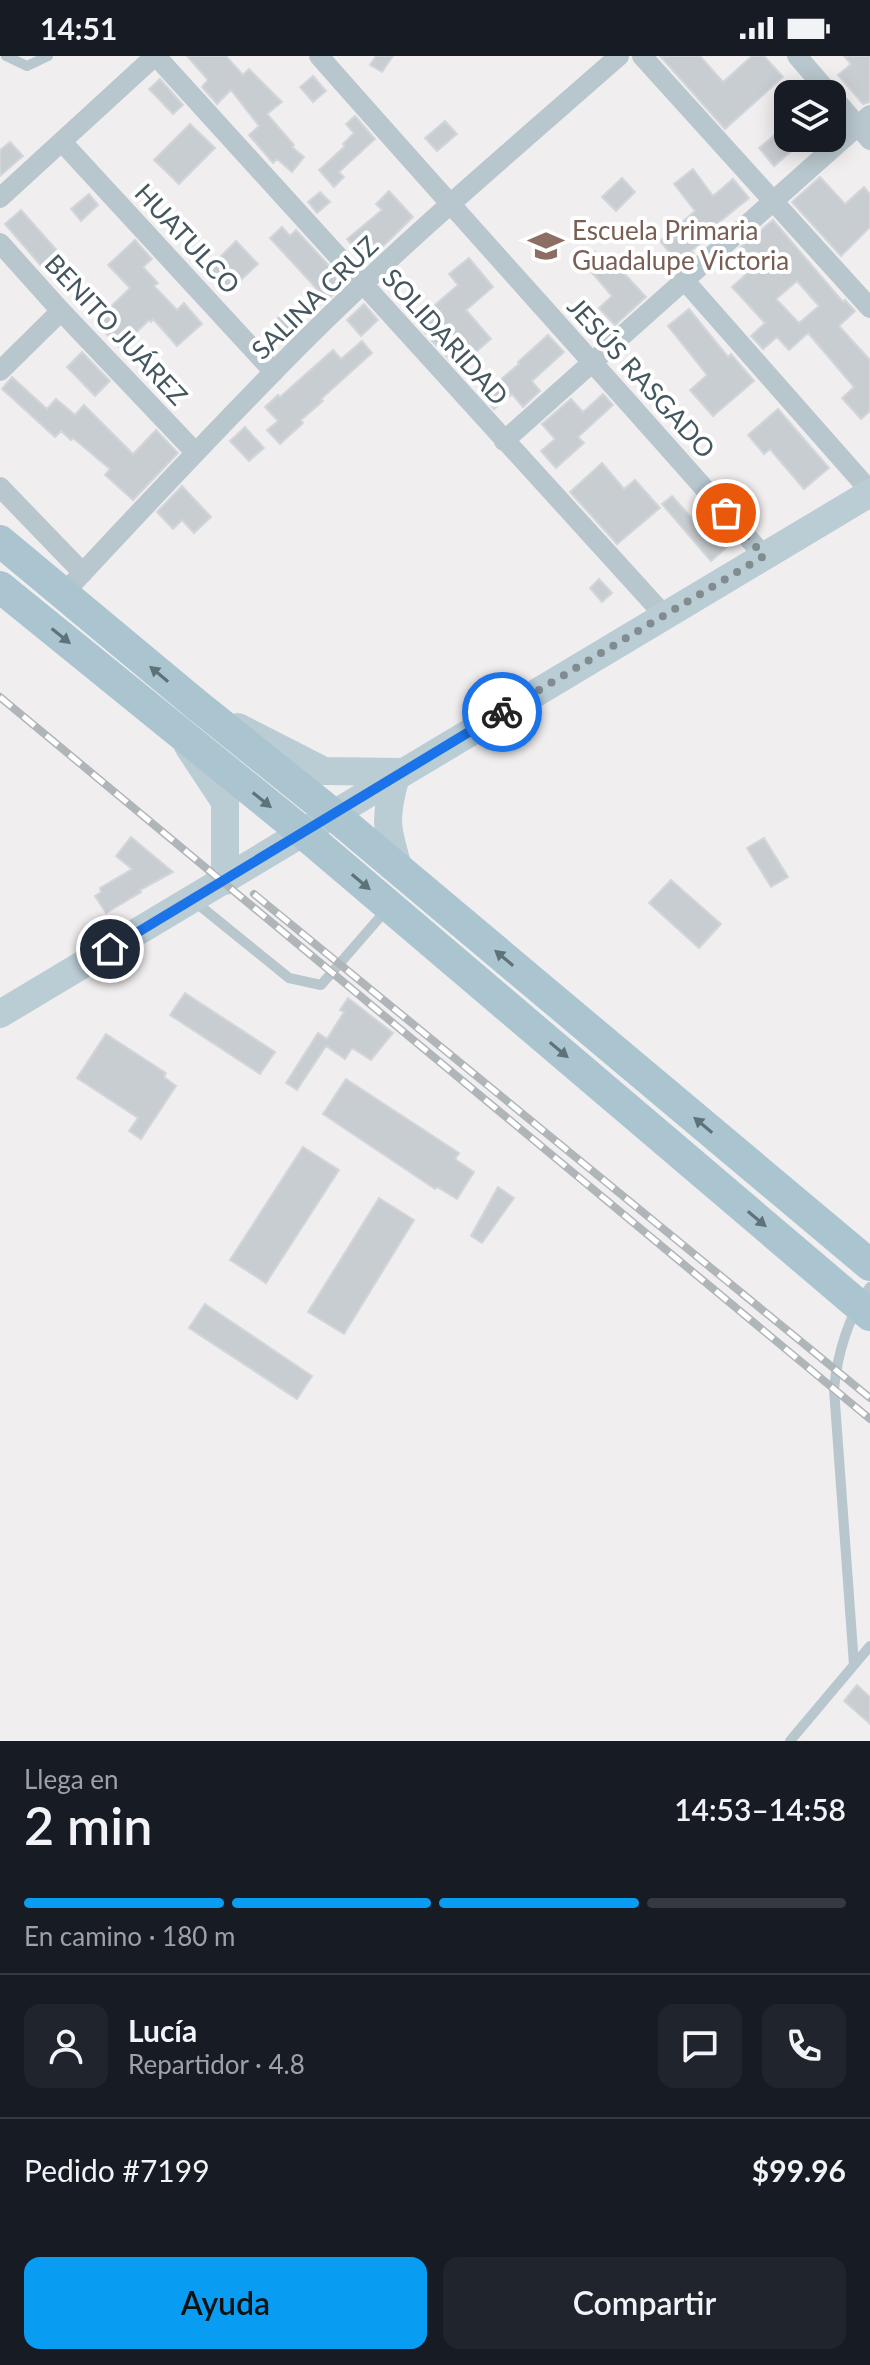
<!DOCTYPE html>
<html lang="es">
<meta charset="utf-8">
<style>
body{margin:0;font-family:Lato,sans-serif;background:#20242c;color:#f1f3f6;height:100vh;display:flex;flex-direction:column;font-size:30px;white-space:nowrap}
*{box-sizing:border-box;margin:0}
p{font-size:26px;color:#9ea1a6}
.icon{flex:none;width:44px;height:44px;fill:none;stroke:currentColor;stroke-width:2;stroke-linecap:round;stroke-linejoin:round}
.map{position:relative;height:1685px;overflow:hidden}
.drawer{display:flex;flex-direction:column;background:#171b24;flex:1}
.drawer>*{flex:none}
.controls{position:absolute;left:774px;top:24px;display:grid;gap:16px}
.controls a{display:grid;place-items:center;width:72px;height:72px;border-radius:16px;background:#171b24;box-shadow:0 4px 20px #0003;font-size:40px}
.pin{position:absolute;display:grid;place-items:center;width:68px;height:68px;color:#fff;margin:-34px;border:4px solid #fff;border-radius:50%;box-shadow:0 2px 8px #0007}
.courier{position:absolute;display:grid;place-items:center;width:80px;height:80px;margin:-40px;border:6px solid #1a73e8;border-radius:50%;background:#fff;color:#222;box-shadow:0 2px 10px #0007}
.head em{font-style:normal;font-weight:600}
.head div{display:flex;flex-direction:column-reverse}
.head{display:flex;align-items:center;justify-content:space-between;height:136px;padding:0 24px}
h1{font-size:52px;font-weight:600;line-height:60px}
.bar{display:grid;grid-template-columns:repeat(4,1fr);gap:12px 8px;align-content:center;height:96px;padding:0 24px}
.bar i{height:10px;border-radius:6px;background:#363941}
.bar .on{background:#089df2}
.bar p{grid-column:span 4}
.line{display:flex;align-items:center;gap:20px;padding:0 24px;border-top:2px solid #363941}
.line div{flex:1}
.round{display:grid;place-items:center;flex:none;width:84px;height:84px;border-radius:16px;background:#20242c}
.primary-button{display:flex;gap:16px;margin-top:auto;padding:16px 24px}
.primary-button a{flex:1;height:92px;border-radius:16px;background:#089df2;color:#111;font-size:32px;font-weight:600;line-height:92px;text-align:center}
.primary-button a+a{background:#20242c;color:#f1f3f6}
.status{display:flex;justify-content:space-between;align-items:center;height:56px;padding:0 40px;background:#171b24;direction:ltr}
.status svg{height:22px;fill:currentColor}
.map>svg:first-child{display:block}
</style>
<div class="status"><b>14:51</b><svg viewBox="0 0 49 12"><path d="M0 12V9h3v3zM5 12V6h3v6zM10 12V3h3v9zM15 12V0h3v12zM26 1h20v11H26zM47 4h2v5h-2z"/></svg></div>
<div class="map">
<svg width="870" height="1685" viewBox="0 0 870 1685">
<rect width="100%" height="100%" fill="#f1eeef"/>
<path fill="#c8cdd2" stroke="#d2d6db" stroke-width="2" fill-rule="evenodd" d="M 187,0 L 226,0 L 243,19 L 249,13 L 282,46 L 267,58 L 294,89 L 292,91 L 304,101 L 292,116 L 277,103 L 273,107 L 249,79 L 259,70 L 231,34 L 217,48 L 202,31 L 208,24 Z
M 376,0 L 393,0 L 382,16 L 370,9 Z
M 660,0 L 700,0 L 723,26 L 752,0 L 764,0 L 783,21 L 725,73 Z
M 844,0 L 870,0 L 870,46 L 863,48 L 838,19 L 851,8 Z
M 313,20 L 326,35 L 313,46 L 300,31 Z
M 160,23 L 183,49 L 173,58 L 149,33 Z
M 355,60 L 375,83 L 339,116 L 344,121 L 334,131 L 319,114 L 345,90 L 343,88 L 354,77 L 346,68 Z
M 445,65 L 457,78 L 437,95 L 425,82 Z
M 190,68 L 215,92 L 179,128 L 154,104 Z
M 788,68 L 788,82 L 807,82 L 774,110 L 759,92 Z
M 10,86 L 23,100 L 0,120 L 0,94 Z
M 693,113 L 713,140 L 733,123 L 749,142 L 712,172 L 715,176 L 691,195 L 694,198 L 681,210 L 660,185 L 695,155 L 674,128 Z
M 820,121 L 845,148 L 864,131 L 870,138 L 870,171 L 841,200 L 792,146 Z
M 622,122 L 635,136 L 616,155 L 602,141 Z
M 389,135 L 413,161 L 367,206 L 347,183 L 382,154 L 376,148 Z
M 320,136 L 330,146 L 317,157 L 308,146 Z
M 89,138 L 98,149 L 81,165 L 71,153 Z
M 21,154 L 60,198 L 43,212 L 5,168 Z
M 773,164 L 843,246 L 845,244 L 855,255 L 839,270 L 870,304 L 870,355 L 861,363 L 842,342 L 854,331 L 808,277 L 789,294 L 777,281 L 763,293 L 751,280 L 765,267 L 732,231 L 753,212 L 737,194 ZM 797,225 L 819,250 L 799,267 L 776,243 Z
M 282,171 L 290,180 L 296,174 L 345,227 L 327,244 L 270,182 Z
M 135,184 L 152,203 L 143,211 L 158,227 L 154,230 L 177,254 L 184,247 L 202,268 L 177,290 L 153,263 L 151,266 L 149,264 L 120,292 L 95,266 L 130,232 L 108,209 Z
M 236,185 L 258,208 L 228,236 L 207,214 Z
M 595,196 L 604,206 L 609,201 L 646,241 L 615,269 L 599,252 L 612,240 L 583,206 Z
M 469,202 L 493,231 L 466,254 L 491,283 L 457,312 L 415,266 L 458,229 L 449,218 Z
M 364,248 L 378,264 L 361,280 L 347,264 Z
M 689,253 L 728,301 L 731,298 L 754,325 L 713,360 L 690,334 L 707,319 L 668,270 Z
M 284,257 L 297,273 L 287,284 L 272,267 Z
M 548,279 L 564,296 L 532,325 L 540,335 L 523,351 L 512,338 L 494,353 L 482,339 L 519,308 L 518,306 Z
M 362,285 L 372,297 L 321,343 L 323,345 L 301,364 L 303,367 L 280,388 L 267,374 L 278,365 L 265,351 L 278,339 L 280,341 L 333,294 L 341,303 Z
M 82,296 L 110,325 L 95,340 L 67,311 Z
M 12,321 L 47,353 L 56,343 L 75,359 L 84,349 L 133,398 L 156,374 L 178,397 L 133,444 L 105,419 L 110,413 L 73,382 L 71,384 L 61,375 L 55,381 L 2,333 Z
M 603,338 L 613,349 L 578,381 L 584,387 L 556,412 L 541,395 L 555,383 L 542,368 L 571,343 L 583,356 Z
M 778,353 L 829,412 L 804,433 L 770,393 L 764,398 L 748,379 Z
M 245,371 L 264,392 L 249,405 L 230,385 Z
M 602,407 L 624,433 L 635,424 L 660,452 L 617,488 L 570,436 Z
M 182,430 L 211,461 L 194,477 L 182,464 L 173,473 L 157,456 Z
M 672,440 L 698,469 L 710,459 L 734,485 L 711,505 L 662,448 Z
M 599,523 L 612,537 L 602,546 L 590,532 Z
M 131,781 L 173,816 L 140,834 L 141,836 L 106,857 L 95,840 L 101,836 L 100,832 L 132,813 L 116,800 Z
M 764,782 L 788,821 L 771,831 L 747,792 Z
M 671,824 L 721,868 L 699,892 L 649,847 Z
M 185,937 L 275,996 L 260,1018 L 170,959 Z
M 348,942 L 393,977 L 371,1004 L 352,992 L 345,1003 L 326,990 L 297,1034 L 286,1027 L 318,977 L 327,983 L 344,956 L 340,954 Z
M 106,978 L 166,1017 L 164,1021 L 176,1030 L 141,1083 L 129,1075 L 138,1062 L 77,1022 Z
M 346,1023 L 459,1097 L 455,1103 L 474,1116 L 457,1143 L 437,1131 L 435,1133 L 323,1058 Z
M 303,1091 L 339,1114 L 266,1227 L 230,1204 Z
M 498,1131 L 514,1142 L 482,1187 L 471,1180 Z
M 379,1142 L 414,1164 L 344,1278 L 308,1256 Z
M 205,1248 L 312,1320 L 297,1343 L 189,1272 Z
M 857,1629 L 870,1641 L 870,1668 L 844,1645 Z"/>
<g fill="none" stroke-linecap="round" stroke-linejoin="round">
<path stroke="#b8c7cd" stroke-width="10" d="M 6,0 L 27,10 L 48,0
M 194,845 L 289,922 L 321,929 L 387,853
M 854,1609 L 834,1333 C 837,1299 849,1258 870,1231
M 790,1685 L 870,1590"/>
<path stroke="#b8c7cd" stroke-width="20" d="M 156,0 L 664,559
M 319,0 C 466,167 617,332 764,500
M 642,0 L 870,252
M 797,0 L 830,38
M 832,40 L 870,84
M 62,86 L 274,316
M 0,142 L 155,0
M 0,187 L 61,255 L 195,396
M 686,226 L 870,435
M 0,315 L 61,255
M 504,385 L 870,59
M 0,431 L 83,517
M 63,538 C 141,454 220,370 301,288 C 402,187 512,94 619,0"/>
<path stroke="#baccd4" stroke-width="28" d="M 238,671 L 324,715 L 401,716
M 188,690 L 225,746 L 225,825
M 396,720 C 384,762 386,772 399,814
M 0,958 L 870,437"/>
<path stroke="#abc5d0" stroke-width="32" d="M 0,485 L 197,649 L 334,759 L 870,1209
M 0,531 L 301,775 L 870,1259"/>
<g stroke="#b0b5ba" stroke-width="8">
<path id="rail" d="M 0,641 L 870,1363
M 254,838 L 870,1342"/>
</g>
<use href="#rail" stroke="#fff" stroke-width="5" stroke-dasharray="15" stroke-linecap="butt"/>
</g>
<defs><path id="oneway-solid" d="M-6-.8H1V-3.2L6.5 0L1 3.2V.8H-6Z" transform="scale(2)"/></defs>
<g fill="#5e727a">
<use href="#oneway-solid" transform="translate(61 580) rotate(39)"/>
<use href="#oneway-solid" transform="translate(159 618) rotate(-140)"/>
<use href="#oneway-solid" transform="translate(262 744) rotate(39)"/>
<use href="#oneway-solid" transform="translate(361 826) rotate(40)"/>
<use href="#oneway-solid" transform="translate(504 902) rotate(-140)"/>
<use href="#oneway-solid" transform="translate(559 994) rotate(40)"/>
<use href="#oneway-solid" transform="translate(703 1069) rotate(-140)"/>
<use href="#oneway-solid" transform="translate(757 1163) rotate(40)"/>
</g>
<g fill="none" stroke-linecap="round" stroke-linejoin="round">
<path stroke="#818c91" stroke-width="8" stroke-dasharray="0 14.4" d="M 502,656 L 764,500 L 726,457"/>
<path stroke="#1a73e8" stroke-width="10" d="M 110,893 L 502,656"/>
</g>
<defs>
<g id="school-bare" transform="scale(2.76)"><path d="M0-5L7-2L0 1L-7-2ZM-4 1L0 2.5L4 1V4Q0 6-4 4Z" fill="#8d6e63" stroke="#fff" stroke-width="2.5" paint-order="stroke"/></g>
</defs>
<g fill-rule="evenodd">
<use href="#school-bare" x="546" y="190"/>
</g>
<g text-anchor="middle" stroke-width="8" stroke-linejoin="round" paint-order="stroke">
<g font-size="26" fill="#785e54" stroke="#fff" text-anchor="start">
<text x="572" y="184">Escuela Primaria<tspan x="572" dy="30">Guadalupe Victoria</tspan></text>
</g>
<g font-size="26" fill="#45575e" stroke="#fff">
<text transform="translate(187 183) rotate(47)" y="9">HUATULCO</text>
<text transform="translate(315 242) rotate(-44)" y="9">SALINA CRUZ</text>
<text transform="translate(116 274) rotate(47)" y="9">BENITO JUÁREZ</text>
<text transform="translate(445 281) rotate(48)" y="9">SOLIDARIDAD</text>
<text transform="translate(641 322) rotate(48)" y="9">JESÚS RASGADO</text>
</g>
</g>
</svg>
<div class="controls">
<a><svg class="icon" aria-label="layers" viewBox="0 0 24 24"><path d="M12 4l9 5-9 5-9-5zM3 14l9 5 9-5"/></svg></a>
</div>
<div class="pin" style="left:726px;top:457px;background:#ea580c"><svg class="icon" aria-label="bag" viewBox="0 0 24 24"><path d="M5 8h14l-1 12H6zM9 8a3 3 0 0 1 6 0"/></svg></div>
<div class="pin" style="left:110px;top:893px;background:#1f2937"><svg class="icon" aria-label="home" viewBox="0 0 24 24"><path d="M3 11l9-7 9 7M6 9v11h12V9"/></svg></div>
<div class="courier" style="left:502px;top:656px"><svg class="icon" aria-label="bike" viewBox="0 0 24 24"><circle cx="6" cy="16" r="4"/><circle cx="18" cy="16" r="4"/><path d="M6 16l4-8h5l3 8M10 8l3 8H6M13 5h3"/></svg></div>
</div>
<section class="drawer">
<div class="head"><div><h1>2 min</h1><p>Llega en</p></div><em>14:53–14:58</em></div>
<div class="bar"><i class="on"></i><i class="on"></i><i class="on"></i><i></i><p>En camino · 180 m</p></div>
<div class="line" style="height:144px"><a class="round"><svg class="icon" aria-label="person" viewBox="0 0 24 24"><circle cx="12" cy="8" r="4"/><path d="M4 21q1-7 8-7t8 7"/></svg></a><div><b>Lucía</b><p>Repartidor · 4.8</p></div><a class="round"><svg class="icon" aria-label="chat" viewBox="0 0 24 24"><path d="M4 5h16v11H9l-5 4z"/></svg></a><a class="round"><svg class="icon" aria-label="phone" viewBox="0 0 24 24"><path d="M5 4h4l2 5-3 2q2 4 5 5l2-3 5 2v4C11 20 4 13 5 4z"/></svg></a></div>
<div class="line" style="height:104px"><div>Pedido #7199</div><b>$99.96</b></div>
<div class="primary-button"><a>Ayuda</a><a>Compartir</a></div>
</section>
